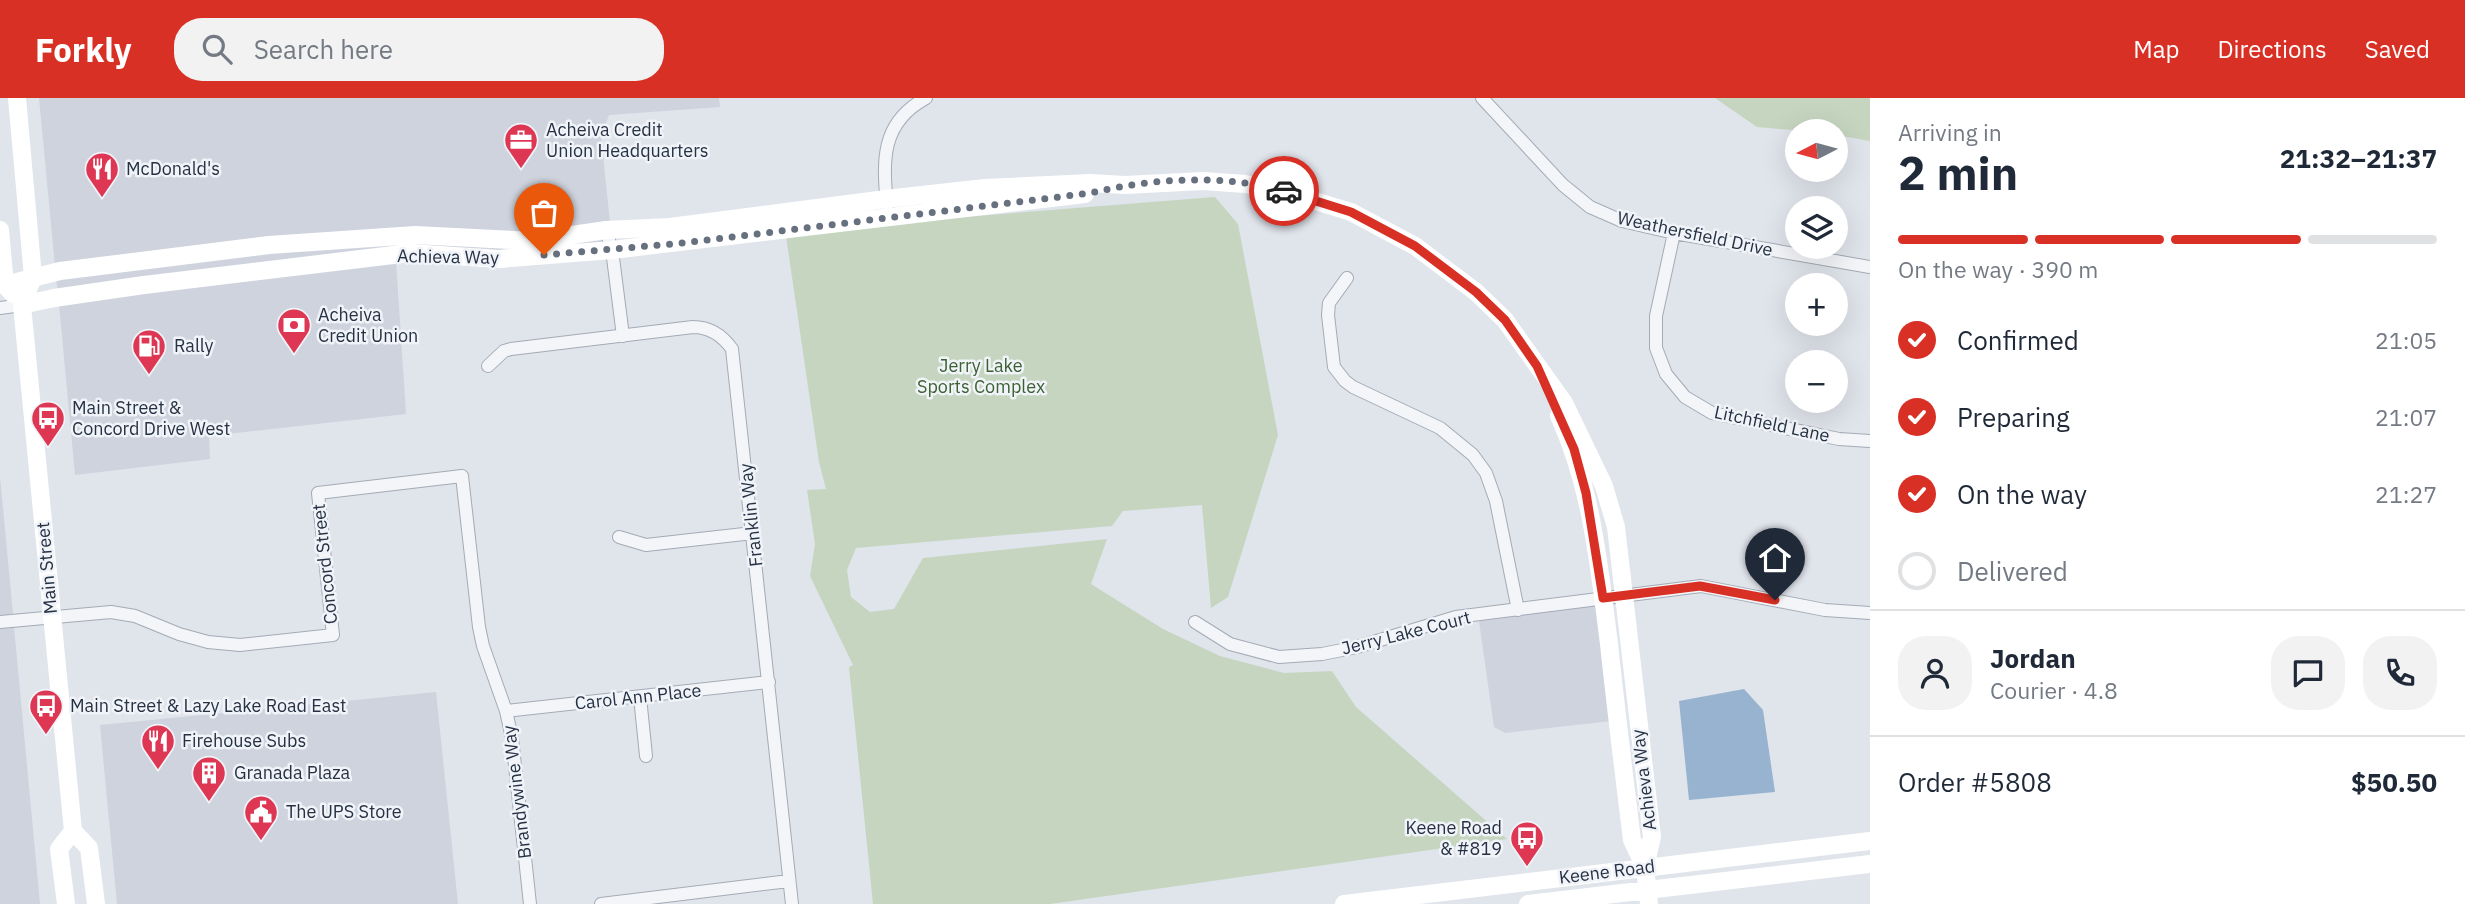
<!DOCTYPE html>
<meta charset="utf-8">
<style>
body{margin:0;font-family:"IBM Plex Sans",sans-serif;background:#f2f2f3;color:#1f2937;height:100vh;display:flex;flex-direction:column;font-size:26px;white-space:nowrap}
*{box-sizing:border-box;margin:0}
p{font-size:23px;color:#747a83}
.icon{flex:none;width:38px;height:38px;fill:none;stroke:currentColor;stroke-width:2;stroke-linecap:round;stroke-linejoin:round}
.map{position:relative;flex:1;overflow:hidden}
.sheet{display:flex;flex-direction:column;background:#fff;width:595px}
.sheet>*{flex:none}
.needle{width:46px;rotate:264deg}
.buttons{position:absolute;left:1785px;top:21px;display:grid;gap:14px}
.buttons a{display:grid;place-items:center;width:63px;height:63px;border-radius:50%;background:#fff;box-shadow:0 7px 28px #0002;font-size:35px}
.pin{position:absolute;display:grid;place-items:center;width:60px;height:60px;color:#fff;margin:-72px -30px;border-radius:50% 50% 50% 0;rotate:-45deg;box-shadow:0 0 7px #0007}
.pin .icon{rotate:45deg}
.courier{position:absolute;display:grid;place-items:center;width:70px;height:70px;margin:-35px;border:5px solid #d93025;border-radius:50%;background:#fff;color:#222;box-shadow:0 2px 9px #0007}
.head em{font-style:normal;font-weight:700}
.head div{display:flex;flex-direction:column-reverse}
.head{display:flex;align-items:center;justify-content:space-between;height:119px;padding:0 28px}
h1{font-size:46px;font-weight:700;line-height:52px}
.bar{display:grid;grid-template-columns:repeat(4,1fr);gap:10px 7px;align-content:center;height:84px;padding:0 28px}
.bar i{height:9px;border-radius:5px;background:#e0e1e3}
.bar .on{background:#d93025}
.bar p{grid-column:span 4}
.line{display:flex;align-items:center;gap:18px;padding:0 28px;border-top:2px solid #e0e1e3}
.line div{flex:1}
.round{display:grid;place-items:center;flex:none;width:74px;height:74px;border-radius:28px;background:#f2f2f3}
ol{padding:0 28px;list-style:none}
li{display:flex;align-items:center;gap:21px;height:77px}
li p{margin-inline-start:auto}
li .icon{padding:7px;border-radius:50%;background:#d93025;color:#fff;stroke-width:4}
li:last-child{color:#747a83}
li i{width:38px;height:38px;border:4px solid #e0e1e3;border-radius:50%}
header{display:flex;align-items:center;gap:42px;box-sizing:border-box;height:98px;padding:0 35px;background:#d93025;color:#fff}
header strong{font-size:33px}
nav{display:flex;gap:38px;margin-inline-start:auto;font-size:24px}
.search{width:490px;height:63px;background:#f2f2f3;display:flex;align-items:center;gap:18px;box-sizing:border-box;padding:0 24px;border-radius:28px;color:#747a83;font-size:26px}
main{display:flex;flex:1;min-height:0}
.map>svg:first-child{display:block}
</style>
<header>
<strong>Forkly</strong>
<div class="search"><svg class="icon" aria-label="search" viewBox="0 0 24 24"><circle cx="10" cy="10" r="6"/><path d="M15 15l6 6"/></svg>Search here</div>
<nav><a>Map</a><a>Directions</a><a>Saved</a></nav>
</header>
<main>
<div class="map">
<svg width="1870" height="806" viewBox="0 0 1870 806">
<rect width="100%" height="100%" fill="#e0e4eb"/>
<path fill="#ced3dd" d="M 39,0 L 719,0 L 720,9 L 609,17 L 601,38 L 610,125 L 532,136 L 55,168 Z
M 601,140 L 603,146 L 58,193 L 56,181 L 269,154 L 415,143 Z
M 396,163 L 406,316 L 209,338 L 210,361 L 75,377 L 59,206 Z
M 0,379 L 13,516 L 0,518 Z
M 1597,507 L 1611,623 L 1505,635 L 1494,629 L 1479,523 Z
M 14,529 L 40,806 L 0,806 L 0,531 Z
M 436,594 L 458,806 L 117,806 L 100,627 Z"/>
<path fill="#c6d5c0" d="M 1715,0 L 1870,0 L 1870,43 L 1836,37 L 1836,33 L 1804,33 L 1757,29 Z
M 1215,99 L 1238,126 L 1278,337 L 1228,499 L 1211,510 L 1202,407 L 1123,413 L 1112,428 L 856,450 L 847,472 L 851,499 L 870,514 L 894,511 L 923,460 L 1107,441 L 1091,486 L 1163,531 L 1220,558 L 1284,575 L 1332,573 L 1356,609 L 1507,741 L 1050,806 L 873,806 L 849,569 L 853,567 L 810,478 L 815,446 L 807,392 L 826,391 L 819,364 L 786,138 L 914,123 Z"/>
<path fill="#97b3cf" d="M 1744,591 L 1763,612 L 1775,694 L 1689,702 L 1679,603 Z"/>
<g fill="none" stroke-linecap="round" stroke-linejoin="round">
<g stroke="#a4abb6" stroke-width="14">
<path id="street" d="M 1482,0 L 1563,87 L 1590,109 L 1622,123 L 1674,135 L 1870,169
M 887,109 C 883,63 880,25 926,0
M 606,132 L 612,152 L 623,238
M 1674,135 L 1656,218 L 1656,250 L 1666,276 L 1685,299 L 1712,315 L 1839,341 L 1870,343
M 1347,180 L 1329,205 L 1328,217 L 1334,269 L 1345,283 L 1353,289 L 1440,330 L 1473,357 L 1486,375 L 1496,403 L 1518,512
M 0,210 L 22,207
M 488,268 L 504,253 L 511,251 L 693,229 C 710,229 722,237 732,251 L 792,806
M 619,439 L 646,447 L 753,435
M 0,524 L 111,514 L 135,518 L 179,536 L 208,544 L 240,547 L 333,537 L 318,395 L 462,378 L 479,529 L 483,548 L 506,613 L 512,640 L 530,806
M 1195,524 L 1230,546 L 1279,559 L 1322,556 L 1357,549 L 1456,519 L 1701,488 L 1825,512 L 1870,515
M 640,599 L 646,658
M 506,613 L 769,584
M 601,806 L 789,783"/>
</g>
<use href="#street" stroke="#f3f5f8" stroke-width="12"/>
<path stroke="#fff" stroke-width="18" d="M 17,0 L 33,179 L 22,207 L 73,733 L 89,750 L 96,806
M 0,132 L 5,187 L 13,196
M 5,187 L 60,173 L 269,147 L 415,137 L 532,143 L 606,132 L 670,129 L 886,101 L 985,90 L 1090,85 L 1125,87 L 1203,83 L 1245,86 L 1279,92 L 1351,114 L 1415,148 L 1476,194 L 1505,222 L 1564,305 L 1604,388 L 1616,429 L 1652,739 L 1645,769 L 1649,806
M 22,207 L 54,200 L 144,187 L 410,155 L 499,161 L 612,152 L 1085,96
M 1559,318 C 1592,390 1599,468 1609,546 C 1616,612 1624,677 1632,742 L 1645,769
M 66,806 L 59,751 L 73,733
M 1344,806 L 1870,743
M 1528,806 L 1870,766"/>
</g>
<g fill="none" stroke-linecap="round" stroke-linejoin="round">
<path stroke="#67707e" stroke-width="7" stroke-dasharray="0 12.6" d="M 544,157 L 683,145 L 1091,95 C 1153,80 1222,76 1284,93"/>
<path stroke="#d93025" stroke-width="9" d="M 1284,93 L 1351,114 L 1415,148 L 1476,194 L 1505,222 L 1537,268 L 1574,351 L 1586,395 L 1603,500 L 1700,488 L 1775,502"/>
</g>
<defs>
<g id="office-pin" transform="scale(1.75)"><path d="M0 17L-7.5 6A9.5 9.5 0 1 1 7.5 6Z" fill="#dd3754" stroke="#f0f3f8"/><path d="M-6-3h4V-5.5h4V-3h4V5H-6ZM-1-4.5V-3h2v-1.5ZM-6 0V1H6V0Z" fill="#fff"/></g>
<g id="restaurant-pin" transform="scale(1.75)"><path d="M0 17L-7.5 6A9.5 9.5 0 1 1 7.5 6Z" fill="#dd3754" stroke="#f0f3f8"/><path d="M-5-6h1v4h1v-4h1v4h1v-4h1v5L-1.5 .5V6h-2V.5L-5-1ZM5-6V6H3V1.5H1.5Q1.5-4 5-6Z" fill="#fff"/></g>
<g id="bank-pin" transform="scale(1.75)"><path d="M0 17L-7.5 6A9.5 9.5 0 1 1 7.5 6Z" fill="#dd3754" stroke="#f0f3f8"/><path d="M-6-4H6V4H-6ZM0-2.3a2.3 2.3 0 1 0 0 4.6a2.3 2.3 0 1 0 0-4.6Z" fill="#fff"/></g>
<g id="fuel-pin" transform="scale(1.75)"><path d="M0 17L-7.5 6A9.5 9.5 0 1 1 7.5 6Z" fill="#dd3754" stroke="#f0f3f8"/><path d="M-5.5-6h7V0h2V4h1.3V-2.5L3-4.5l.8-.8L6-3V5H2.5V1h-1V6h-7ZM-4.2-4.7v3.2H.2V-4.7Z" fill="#fff"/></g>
<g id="bus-pin" transform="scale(1.75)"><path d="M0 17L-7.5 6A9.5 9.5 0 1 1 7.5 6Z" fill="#dd3754" stroke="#f0f3f8"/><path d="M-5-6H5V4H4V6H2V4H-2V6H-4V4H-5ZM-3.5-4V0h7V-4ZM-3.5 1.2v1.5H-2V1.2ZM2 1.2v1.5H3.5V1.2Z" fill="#fff"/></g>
<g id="building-pin" transform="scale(1.75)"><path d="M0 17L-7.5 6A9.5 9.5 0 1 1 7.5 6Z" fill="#dd3754" stroke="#f0f3f8"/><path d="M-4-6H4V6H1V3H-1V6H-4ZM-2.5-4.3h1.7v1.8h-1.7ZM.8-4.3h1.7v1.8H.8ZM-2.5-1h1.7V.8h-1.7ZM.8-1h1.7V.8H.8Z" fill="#fff"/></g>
<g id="civic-pin" transform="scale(1.75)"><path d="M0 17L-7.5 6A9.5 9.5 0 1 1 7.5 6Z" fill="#dd3754" stroke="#f0f3f8"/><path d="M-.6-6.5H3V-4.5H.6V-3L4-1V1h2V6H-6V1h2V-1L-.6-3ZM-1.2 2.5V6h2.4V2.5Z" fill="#fff"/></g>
</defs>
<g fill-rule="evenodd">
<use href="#office-pin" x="521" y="42"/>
<use href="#restaurant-pin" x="102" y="71"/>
<use href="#bank-pin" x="294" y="227"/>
<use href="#fuel-pin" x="149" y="248"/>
<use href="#bus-pin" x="48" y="320"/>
<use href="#bus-pin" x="46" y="608"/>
<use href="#restaurant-pin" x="158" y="643"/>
<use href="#building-pin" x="209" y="675"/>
<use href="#civic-pin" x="261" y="714"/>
<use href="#bus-pin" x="1527" y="740"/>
</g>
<g text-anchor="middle" stroke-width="5" stroke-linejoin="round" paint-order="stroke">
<g font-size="18" fill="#263244" stroke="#f0f3f8" text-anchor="start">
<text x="546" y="38">Acheiva Credit<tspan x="546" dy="21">Union Headquarters</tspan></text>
<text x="126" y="77">McDonald's</text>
<text x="318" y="223">Acheiva<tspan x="318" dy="21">Credit Union</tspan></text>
<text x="174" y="254">Rally</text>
<text x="72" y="316">Main Street &amp;<tspan x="72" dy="21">Concord Drive West</tspan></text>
<text x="70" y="614">Main Street &amp; Lazy Lake Road East</text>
<text x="182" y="649">Firehouse Subs</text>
<text x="234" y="681">Granada Plaza</text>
<text x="286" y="720">The UPS Store</text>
<text x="1502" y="736" text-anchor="end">Keene Road<tspan x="1502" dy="21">&amp; #819</tspan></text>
</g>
<g font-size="18" fill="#263244" stroke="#f0f3f8">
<text transform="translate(1695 136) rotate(12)" y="6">Weathersfield Drive</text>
<text transform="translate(448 159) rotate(1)" y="6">Achieva Way</text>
<text transform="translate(1772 326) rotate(12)" y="6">Litchfield Lane</text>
<text transform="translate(751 417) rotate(-96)" y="6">Franklin Way</text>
<text transform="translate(325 466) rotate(-96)" y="6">Concord Street</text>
<text transform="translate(47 470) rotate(-95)" y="6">Main Street</text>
<text transform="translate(1406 535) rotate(-14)" y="6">Jerry Lake Court</text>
<text transform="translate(638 599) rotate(-6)" y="6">Carol Ann Place</text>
<text transform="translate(1644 682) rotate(-97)" y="6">Achieva Way</text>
<text transform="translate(517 694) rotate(-97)" y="6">Brandywine Way</text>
<text transform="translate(1607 774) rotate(-7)" y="6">Keene Road</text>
</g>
<g font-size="18" fill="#3c6132" stroke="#f0f3f8">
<text x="981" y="274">Jerry Lake<tspan x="981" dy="21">Sports Complex</tspan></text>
</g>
</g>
</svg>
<div class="buttons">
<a><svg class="needle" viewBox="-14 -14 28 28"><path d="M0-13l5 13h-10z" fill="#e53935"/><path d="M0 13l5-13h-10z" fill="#747a83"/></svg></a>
<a><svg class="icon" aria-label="layers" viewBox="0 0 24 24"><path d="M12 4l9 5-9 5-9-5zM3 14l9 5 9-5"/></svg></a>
<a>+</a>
<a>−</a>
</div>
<div class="pin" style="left:544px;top:157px;background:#ea580c"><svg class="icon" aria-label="bag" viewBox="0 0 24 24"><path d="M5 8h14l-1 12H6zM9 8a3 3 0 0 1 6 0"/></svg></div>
<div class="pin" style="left:1775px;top:502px;background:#1f2937"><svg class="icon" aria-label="home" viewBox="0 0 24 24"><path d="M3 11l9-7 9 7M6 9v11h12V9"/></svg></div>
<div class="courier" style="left:1284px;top:93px"><svg class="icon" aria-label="car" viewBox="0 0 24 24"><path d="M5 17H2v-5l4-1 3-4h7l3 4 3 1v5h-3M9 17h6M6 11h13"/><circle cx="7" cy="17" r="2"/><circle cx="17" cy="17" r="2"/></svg></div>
</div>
<section class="sheet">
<div class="head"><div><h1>2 min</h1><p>Arriving in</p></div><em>21:32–21:37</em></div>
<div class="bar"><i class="on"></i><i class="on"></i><i class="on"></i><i></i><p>On the way · 390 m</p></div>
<ol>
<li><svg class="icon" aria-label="check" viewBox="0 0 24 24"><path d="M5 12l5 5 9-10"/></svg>Confirmed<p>21:05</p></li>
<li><svg class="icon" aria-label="check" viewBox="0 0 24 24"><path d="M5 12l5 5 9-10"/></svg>Preparing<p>21:07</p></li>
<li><svg class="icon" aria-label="check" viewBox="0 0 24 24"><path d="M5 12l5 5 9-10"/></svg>On the way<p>21:27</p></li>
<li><i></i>Delivered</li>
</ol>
<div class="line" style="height:126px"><a class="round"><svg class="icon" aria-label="person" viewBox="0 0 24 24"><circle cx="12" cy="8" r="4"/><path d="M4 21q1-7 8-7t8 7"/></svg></a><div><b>Jordan</b><p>Courier · 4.8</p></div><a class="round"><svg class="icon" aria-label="chat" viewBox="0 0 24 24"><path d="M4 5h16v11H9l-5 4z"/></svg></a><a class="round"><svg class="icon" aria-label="phone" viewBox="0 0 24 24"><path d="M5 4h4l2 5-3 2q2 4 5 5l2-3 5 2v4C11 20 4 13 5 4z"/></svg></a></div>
<div class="line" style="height:91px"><div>Order #5808</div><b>$50.50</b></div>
</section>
</main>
